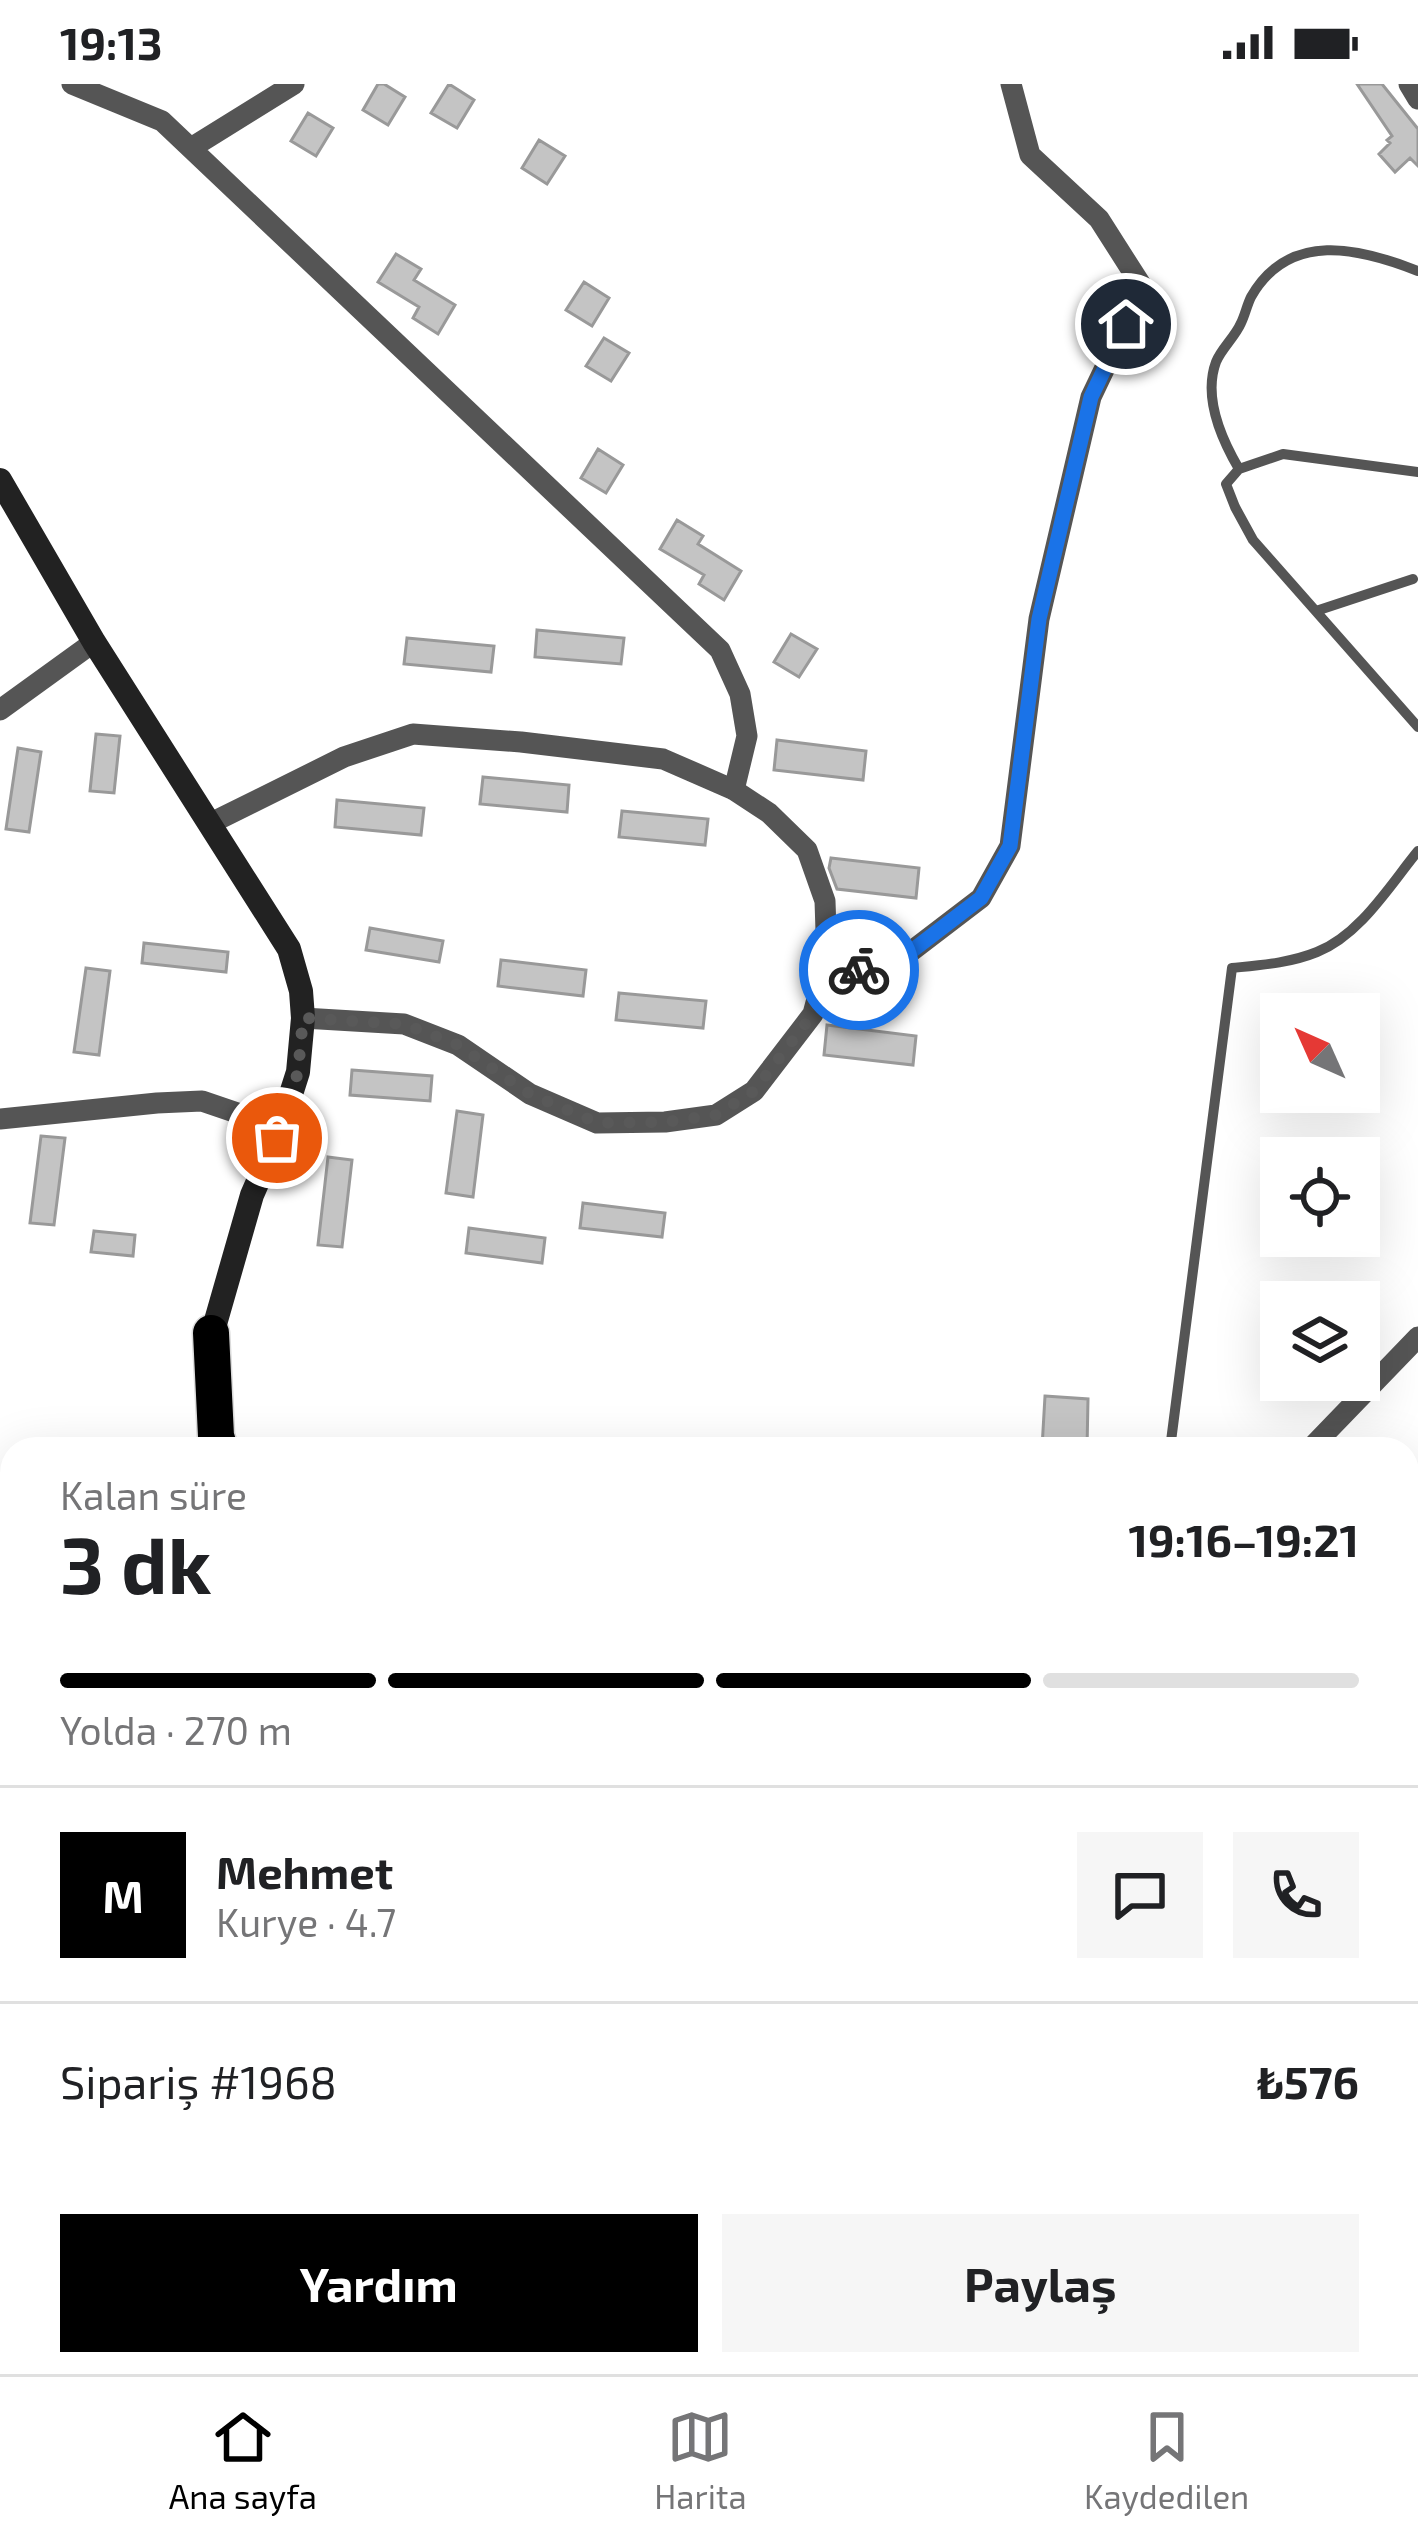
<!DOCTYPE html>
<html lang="tr">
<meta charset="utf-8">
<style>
body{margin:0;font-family:"Exo 2",sans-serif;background:#f6f6f6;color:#202124;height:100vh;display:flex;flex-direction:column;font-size:45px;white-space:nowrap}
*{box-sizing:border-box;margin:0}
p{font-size:39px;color:#757577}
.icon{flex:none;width:66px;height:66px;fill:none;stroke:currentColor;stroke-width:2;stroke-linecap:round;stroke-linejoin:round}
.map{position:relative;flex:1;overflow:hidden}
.drawer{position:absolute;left:0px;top:1353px;width:1419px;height:939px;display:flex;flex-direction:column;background:#fff;border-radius:36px 36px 0 0;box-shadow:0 12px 48px #0002}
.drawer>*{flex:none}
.needle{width:78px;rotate:315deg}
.buttons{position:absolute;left:1260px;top:909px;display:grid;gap:24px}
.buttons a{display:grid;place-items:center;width:120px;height:120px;border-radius:0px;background:#fff;box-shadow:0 12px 48px #0002;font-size:60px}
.pin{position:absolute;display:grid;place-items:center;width:102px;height:102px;color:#fff;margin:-51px;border:6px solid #fff;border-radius:50%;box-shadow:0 3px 12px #0007}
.courier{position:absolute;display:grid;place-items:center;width:120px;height:120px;margin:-60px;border:9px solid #1a73e8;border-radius:50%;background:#fff;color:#222;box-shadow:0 3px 15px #0007}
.summary em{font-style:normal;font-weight:700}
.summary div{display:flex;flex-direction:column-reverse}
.summary{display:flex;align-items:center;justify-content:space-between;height:204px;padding:0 60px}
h1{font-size:78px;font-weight:700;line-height:90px}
.bar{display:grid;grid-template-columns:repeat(4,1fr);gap:18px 12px;align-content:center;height:144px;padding:0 60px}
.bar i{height:15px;border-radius:9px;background:#e0e0e0}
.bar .on{background:#000}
.bar p{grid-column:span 4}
.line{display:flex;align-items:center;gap:30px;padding:0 60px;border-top:3px solid #e0e0e0}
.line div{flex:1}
.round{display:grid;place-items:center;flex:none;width:126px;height:126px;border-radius:0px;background:#f6f6f6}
.action{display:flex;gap:24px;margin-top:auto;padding:24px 60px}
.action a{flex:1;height:138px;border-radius:0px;background:#000;color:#fff;font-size:48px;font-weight:700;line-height:138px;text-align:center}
.action a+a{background:#f6f6f6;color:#202124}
.status{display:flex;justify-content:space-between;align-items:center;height:84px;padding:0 60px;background:#fff;direction:ltr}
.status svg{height:33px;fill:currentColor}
.menu{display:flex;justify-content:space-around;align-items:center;height:168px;border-top:3px solid #e0e0e0;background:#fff;font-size:33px;color:#757577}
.menu a{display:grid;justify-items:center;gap:6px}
.menu .on{color:#000}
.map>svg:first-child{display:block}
</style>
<div class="status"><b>19:13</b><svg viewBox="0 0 49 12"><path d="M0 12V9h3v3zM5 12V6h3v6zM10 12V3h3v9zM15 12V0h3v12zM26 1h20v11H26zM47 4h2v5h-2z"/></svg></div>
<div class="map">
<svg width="1418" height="2290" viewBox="0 0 1418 2290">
<defs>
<pattern id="grass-dots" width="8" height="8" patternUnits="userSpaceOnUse" patternTransform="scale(3)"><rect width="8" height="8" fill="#dcdcdc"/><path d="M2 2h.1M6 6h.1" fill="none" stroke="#bbb" stroke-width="1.8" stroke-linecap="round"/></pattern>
</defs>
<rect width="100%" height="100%" fill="#fff"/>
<path fill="url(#grass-dots)" d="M 1407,2116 L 1418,2118 L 1418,2290 L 1038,2290 L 1043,2280 L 1407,2280 Z"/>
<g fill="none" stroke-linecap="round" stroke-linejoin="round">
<path stroke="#a3a3a3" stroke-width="6" d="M 1407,1862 L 1418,1853
M 0,2119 L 12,2115"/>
</g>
<path fill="#c4c4c4" stroke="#999" stroke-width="3" d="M 378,0 L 384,0 L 405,13 L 388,41 L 363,26 Z
M 449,0 L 474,16 L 457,44 L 431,29 Z
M 1357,0 L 1382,0 L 1418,45 L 1418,82 L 1410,74 L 1395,88 L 1379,70 L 1390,59 L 1387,56 L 1392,52 Z
M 308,29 L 333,44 L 316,72 L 291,57 Z
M 539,56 L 565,72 L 547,100 L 522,84 Z
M 396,170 L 421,185 L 414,196 L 455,221 L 438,250 L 413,234 L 419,223 L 378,198 Z
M 584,198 L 609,214 L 592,242 L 566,226 Z
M 604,254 L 629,269 L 611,297 L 586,282 Z
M 598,365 L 623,381 L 606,409 L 581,394 Z
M 677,436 L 703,452 L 698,460 L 741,487 L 724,516 L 699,500 L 704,491 L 660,465 Z
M 537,546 L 624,554 L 621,580 L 535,573 Z
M 791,550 L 817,565 L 799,593 L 774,578 Z
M 407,554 L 494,562 L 491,588 L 404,580 Z
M 96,650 L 120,652 L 114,709 L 90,707 Z
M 777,656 L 866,667 L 863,696 L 774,686 Z
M 18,664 L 41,668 L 29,748 L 6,745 Z
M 483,693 L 569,701 L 567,728 L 480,720 Z
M 337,716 L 424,724 L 421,751 L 335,743 Z
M 622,727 L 708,735 L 705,761 L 619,753 Z
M 831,774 L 919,784 L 916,814 L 837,805 L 829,784 Z
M 370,844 L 443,857 L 439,878 L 366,866 Z
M 144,859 L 228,868 L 226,888 L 142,879 Z
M 501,876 L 586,886 L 583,912 L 498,902 Z
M 86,884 L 110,887 L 99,971 L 74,968 Z
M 619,909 L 706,917 L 703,944 L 616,936 Z
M 827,941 L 916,952 L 913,981 L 824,971 Z
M 352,986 L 432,992 L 430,1017 L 350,1011 Z
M 457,1027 L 483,1031 L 473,1113 L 446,1109 Z
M 41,1052 L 65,1054 L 54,1141 L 30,1139 Z
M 328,1073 L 352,1076 L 342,1163 L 318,1161 Z
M 583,1119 L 665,1129 L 662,1153 L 580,1144 Z
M 469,1144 L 545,1154 L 542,1179 L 466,1169 Z
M 94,1147 L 135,1151 L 133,1172 L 91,1168 Z
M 1045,1312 L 1088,1315 L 1087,1365 L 1042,1364 Z"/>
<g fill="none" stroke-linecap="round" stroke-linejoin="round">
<g stroke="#dbdbdb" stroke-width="39">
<path id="highway" d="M 211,1249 L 216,1352 L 220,1365
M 0,1434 L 12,1435
M 1407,1452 L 1418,1452
M 0,1465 L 12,1466
M 1407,1486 L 1418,1486"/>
</g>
<path stroke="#777" stroke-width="3" stroke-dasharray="3 6" stroke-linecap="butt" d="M 1238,2280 L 1318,2290
M 837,2290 L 843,2280
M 1080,2290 L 1085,2280"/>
<path stroke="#555" stroke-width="10" d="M 1239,385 C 1222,356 1203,313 1216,278 C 1221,265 1235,253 1241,239 C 1245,231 1247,221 1251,213 C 1289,146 1360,164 1418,187
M 1418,388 L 1283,370 L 1239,385 L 1226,400 L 1235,423 L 1253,456 L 1418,643
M 1316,527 L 1413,495
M 1170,1365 L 1232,884 C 1261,881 1290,879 1317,868 C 1360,851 1390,801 1418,767
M 348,2290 L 354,2280"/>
<path stroke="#555" stroke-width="21" d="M 72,0 L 162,37 L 720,566 L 740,610 L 747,652 L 734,706
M 1409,0 L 1418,15
M 191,64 L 294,0
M 0,626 L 94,558
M 211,739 L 344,673 L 413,650 L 521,658 L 663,675 L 734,706 L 769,729 L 807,766 L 825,817 L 827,877 L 813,930 L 754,1007 L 716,1031 L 665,1038 L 597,1039 L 530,1010 L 458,961 L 404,940 L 303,934
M 823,889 L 892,882 L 981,814 L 1010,762 L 1039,535 L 1091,313 L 1143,204 L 1099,135 L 1030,71 L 1011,0
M 0,1035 L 157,1019 L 202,1017 L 246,1032 L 277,1054
M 1310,1365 L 1418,1253
M 1407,1689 L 1418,1689"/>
<path stroke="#222" stroke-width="24" d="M 0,396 L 94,558 L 289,865 L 301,907 L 303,934 L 298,988 L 277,1054 L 252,1111 L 209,1261
M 0,1813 L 12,1828
M 301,2280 L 313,2290"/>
<use href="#highway" stroke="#000" stroke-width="36"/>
<g stroke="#000" stroke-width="10">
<path id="rail" d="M 0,1728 L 12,1731
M 1407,2033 L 1418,2036"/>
</g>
<use href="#rail" stroke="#fff" stroke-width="6" stroke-dasharray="18" stroke-linecap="butt"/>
</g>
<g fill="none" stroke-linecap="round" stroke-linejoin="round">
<path stroke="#595959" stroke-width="12" stroke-dasharray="0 21.6" d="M 277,1054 L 298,988 L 303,934 L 404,940 L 458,961 L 530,1010 L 598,1039 L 665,1038 L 716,1031 L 754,1007 L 813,930 L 823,890 L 859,886"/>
<path stroke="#1a73e8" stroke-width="15" d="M 859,886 L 892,882 L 981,814 L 1010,762 L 1039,535 L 1091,313 L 1126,240"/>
</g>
</svg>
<div class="buttons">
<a><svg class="needle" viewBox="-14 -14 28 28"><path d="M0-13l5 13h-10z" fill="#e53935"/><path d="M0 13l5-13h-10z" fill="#757577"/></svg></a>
<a><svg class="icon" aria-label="locate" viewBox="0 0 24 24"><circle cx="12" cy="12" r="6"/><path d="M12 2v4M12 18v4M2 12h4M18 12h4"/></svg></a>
<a><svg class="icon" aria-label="layers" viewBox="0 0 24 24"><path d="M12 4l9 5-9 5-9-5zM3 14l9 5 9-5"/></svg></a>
</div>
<div class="pin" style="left:277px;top:1054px;background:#ea580c"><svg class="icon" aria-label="bag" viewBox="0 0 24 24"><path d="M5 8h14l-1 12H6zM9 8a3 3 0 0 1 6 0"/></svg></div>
<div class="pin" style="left:1126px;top:240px;background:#1f2937"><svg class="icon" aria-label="home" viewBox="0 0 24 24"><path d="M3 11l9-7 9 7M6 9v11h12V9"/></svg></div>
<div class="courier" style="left:859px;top:886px"><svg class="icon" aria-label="bike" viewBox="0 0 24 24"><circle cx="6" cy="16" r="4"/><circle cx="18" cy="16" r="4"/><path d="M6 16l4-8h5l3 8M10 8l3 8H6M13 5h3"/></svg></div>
<section class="drawer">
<div class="summary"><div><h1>3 dk</h1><p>Kalan süre</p></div><em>19:16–19:21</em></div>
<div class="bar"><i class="on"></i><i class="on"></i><i class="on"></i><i></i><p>Yolda · 270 m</p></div>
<div class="line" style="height:216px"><b class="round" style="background:#000;color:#fff">M</b><div><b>Mehmet</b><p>Kurye · 4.7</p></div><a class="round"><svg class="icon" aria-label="chat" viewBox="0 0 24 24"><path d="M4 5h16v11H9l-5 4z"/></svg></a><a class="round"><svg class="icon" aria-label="phone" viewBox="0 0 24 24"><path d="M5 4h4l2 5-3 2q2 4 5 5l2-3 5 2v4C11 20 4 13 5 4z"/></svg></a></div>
<div class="line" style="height:156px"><div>Sipariş #1968</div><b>₺576</b></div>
<div class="action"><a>Yardım</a><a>Paylaş</a></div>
</section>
</div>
<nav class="menu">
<a class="on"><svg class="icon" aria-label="home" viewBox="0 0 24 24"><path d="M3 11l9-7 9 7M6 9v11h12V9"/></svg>Ana sayfa</a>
<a><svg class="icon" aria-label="map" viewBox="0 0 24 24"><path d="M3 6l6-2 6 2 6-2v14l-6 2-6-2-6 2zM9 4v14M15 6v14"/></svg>Harita</a>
<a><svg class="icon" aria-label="saved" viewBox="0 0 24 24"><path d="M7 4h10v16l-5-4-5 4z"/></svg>Kaydedilen</a>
</nav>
